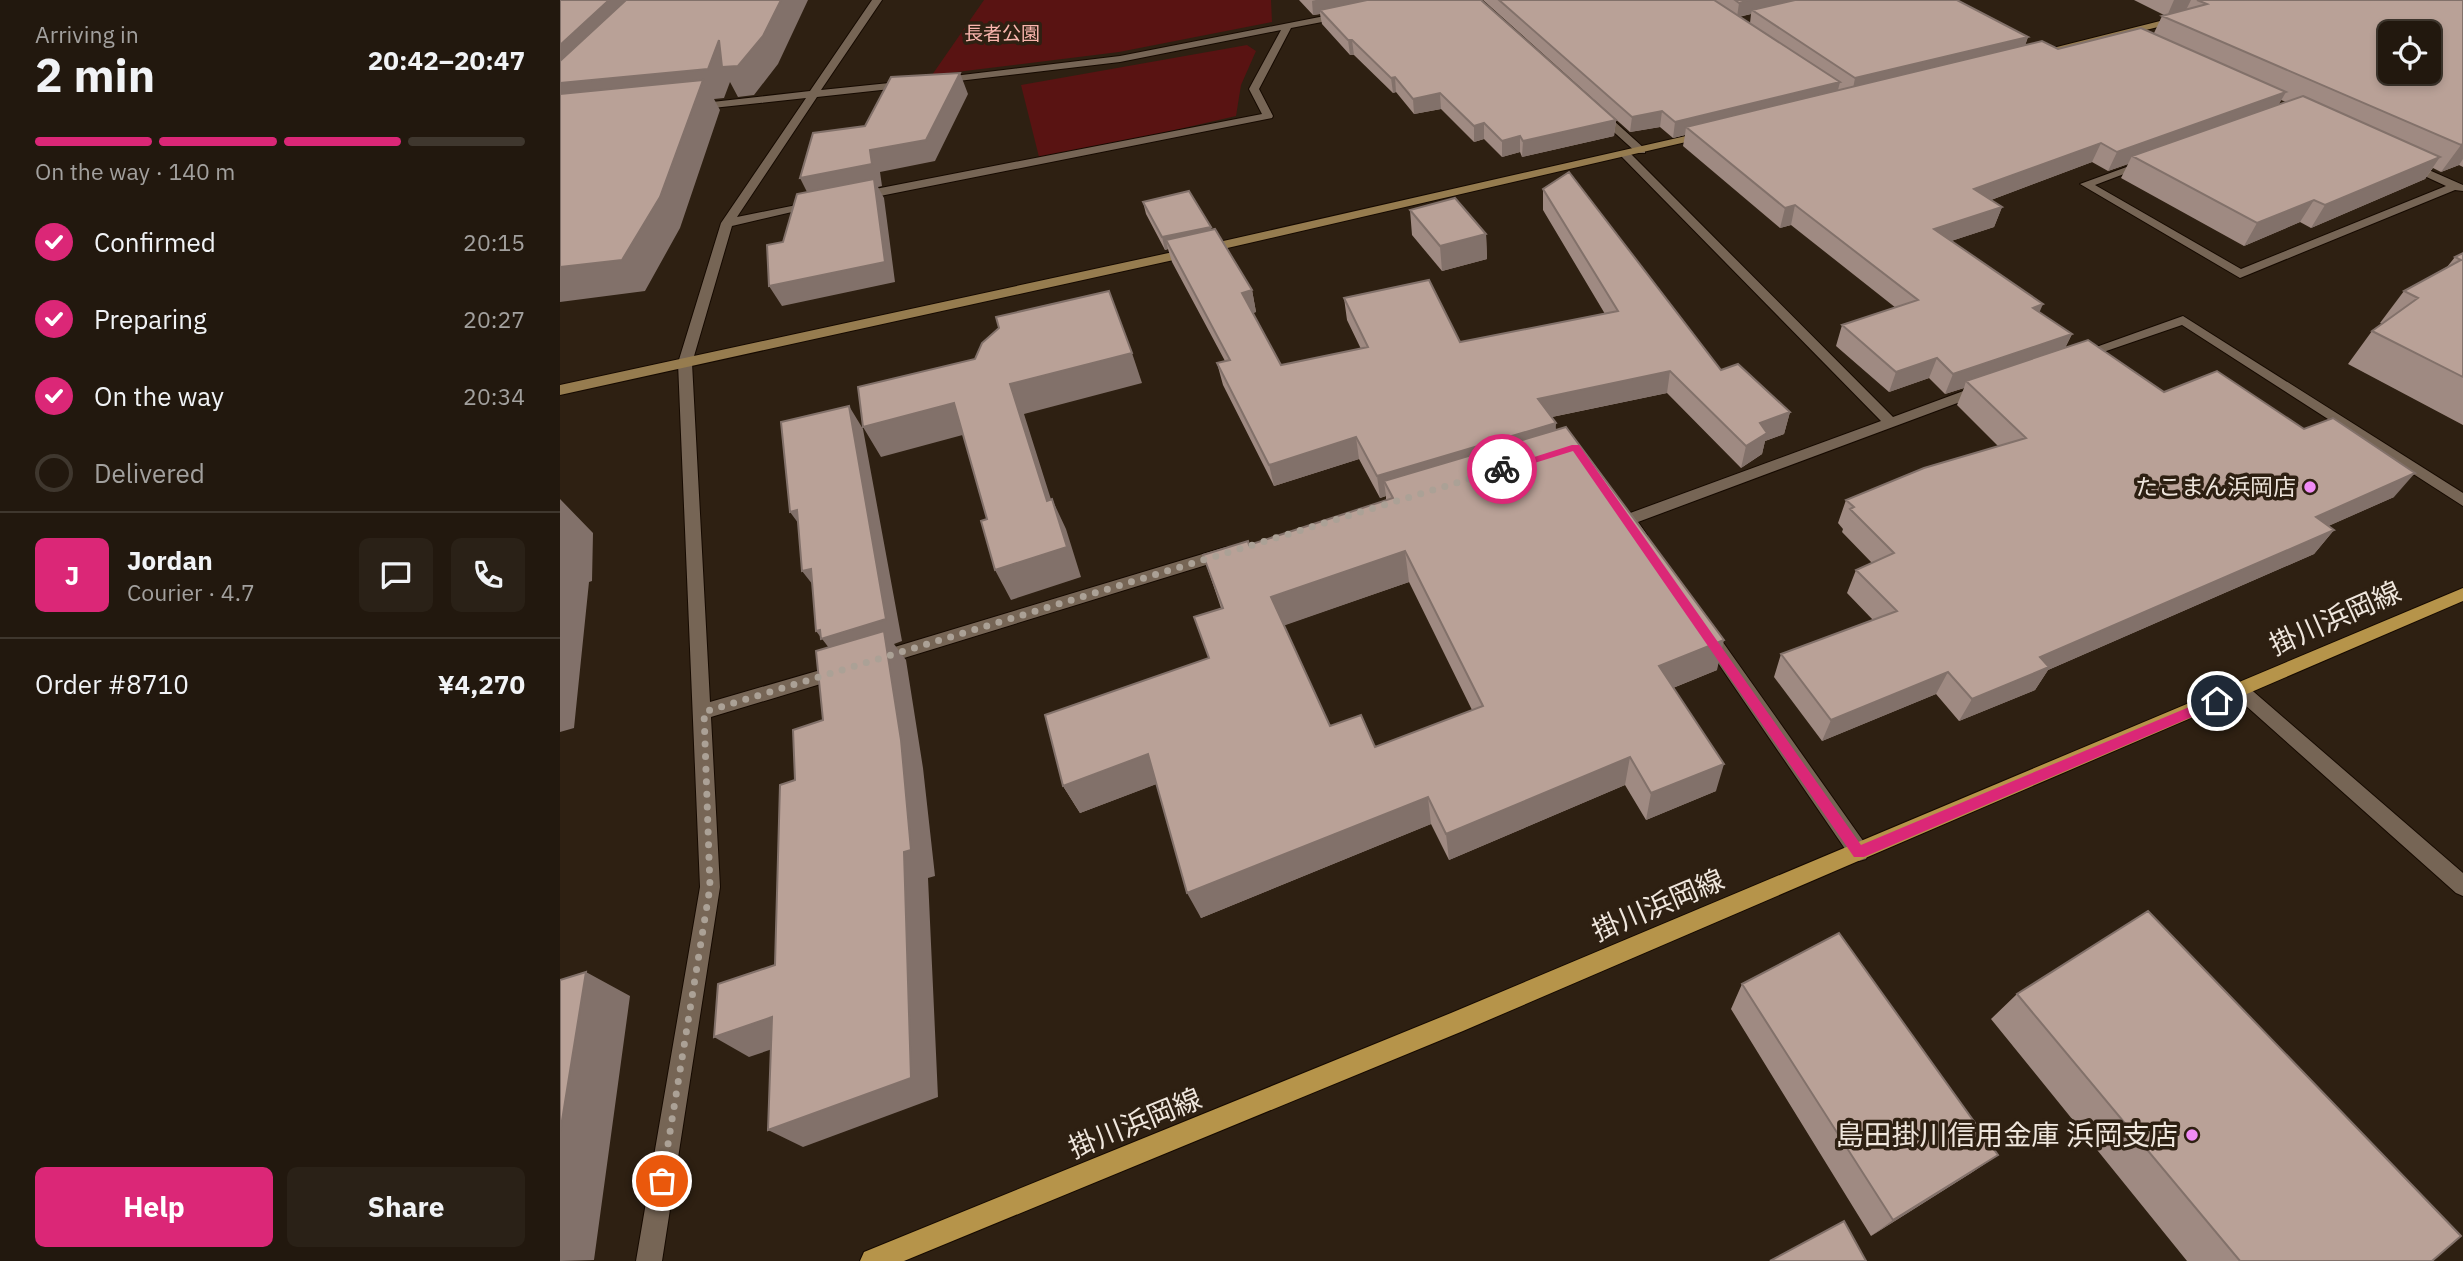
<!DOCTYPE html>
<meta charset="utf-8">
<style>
body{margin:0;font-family:"IBM Plex Sans","Noto Sans JP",sans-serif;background:#2a2117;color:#f1f3f6;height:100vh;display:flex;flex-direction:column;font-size:26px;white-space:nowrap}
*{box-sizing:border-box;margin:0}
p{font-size:23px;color:#a2a09e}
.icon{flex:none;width:38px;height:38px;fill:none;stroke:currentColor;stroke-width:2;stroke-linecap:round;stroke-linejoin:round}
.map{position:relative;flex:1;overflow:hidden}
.sheet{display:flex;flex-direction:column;background:#22180e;width:560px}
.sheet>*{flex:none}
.fabs{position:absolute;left:1818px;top:21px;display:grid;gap:14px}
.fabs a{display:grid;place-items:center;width:63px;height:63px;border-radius:10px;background:#22180e;box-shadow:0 4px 10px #0003,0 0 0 2px #3f372e;font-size:35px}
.pin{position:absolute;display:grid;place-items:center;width:60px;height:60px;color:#fff;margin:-30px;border:4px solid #fff;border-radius:50%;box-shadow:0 2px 7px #0007}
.courier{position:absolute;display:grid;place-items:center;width:70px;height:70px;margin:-35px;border:5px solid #db2777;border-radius:50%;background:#fff;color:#222;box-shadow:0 2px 9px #0007}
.summary em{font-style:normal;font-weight:700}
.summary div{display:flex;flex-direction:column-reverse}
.summary{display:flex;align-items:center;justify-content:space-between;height:119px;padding:0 35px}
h1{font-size:46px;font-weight:700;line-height:52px}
.bar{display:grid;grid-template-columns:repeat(4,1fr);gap:10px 7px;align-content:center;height:84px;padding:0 35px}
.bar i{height:9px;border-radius:5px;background:#3f372e}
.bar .active{background:#db2777}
.bar p{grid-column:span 4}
.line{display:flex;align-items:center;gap:18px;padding:0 35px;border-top:2px solid #3f372e}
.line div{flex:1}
.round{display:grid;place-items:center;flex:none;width:74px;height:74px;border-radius:10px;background:#2a2117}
ol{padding:0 35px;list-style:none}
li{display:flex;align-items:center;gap:21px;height:77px}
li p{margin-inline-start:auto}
li .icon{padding:7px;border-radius:50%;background:#db2777;color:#fff;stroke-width:4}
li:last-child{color:#a2a09e}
li i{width:38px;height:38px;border:4px solid #3f372e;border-radius:50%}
.primary-button{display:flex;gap:14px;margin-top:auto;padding:14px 35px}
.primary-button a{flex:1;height:80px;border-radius:10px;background:#db2777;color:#fff;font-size:28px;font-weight:700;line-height:80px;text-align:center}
.primary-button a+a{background:#2a2117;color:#f1f3f6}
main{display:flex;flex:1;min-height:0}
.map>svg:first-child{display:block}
</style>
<main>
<section class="sheet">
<div class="summary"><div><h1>2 min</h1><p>Arriving in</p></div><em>20:42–20:47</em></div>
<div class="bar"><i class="active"></i><i class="active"></i><i class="active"></i><i></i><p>On the way · 140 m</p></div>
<ol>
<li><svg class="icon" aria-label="check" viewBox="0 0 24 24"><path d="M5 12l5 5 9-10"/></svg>Confirmed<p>20:15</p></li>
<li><svg class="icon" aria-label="check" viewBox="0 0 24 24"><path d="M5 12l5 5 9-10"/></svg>Preparing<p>20:27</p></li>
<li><svg class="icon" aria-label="check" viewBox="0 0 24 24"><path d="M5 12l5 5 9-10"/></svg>On the way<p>20:34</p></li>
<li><i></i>Delivered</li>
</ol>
<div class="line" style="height:126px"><b class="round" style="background:#db2777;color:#fff">J</b><div><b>Jordan</b><p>Courier · 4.7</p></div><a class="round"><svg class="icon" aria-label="chat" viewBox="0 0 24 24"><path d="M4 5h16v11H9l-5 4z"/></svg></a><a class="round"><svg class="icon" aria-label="phone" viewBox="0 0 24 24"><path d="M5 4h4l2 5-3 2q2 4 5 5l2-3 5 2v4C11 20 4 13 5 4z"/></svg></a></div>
<div class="line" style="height:91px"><div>Order #8710</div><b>¥4,270</b></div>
<div class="primary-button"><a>Help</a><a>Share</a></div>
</section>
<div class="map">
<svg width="1903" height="1261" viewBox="0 0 1903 1261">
<rect width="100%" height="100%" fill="#2e2012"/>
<path fill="#591312" d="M 424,0 L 711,0 L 712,22 L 559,52 L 372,75 Z
M 687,45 L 696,51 L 681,85 L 676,116 L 480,161 L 461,85 Z"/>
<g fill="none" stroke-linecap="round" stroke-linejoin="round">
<g stroke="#160a01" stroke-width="2">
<path id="street" d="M 312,0 L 322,0 L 261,90 L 349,81 L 354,84 L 349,87 L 257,97 L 177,217 L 256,201 L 262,205 L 172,226 L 132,363 L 150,702 L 281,664 L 287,666 L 290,671 L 287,676 L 151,717 L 160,887 L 102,1261 L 76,1261 L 140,887 L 118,363 L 161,223 L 246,98 L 134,110 L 129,107 L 134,104 L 250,91 Z
M 785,12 L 788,13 L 788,17 L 731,28 L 699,89 L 713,116 L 712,118 L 300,200 L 294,196 L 300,192 L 702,114 L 689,89 L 721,30 L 560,62 L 381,83 L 376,80 L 377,78 L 560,56 Z
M 1035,111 L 1043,111 L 1085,149 L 1085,153 L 1077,153 L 1035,115 Z
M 1062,153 L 1070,153 L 1333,417 L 1417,386 L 1427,386 L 1429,389 L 1427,392 L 1078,522 L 1087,535 L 1079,541 L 1073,539 L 1060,520 L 1062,516 L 1321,421 L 1062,157 Z
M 1583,161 L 1593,163 L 1535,185 L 1681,269 L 1886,186 L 1845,167 L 1845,163 L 1853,163 L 1903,185 L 1903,191 L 1895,190 L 1680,278 L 1520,184 Z
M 1623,316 L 1903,493 L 1903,506 L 1622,325 L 1523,359 L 1513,359 L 1511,356 Z
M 666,547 L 674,553 L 672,557 L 318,666 L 312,664 L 309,659 L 312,654 L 318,652 Z
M 1149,629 L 1155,631 L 1306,845 L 1309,852 L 1306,859 L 1299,861 L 1292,859 L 1143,641 L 1140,636 L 1143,631 Z
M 1681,684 L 1687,686 L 1903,873 L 1903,896 L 1896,893 L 1675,696 L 1672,691 L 1675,686 Z"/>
</g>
<g stroke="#160a01" stroke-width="2">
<path id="secondary" d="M 1620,16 L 1623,17 L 1623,21 L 1474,57 L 1469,54 Z
M 1148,131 L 1153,134 L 1152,136 L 650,252 L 0,395 L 0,385 L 650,244 Z"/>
</g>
<g stroke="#160a01" stroke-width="2">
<path id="primary" d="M 1903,588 L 1903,601 L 903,1031 L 344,1261 L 300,1261 L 304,1252 L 891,1013 Z"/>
</g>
<use href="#street" fill="#766555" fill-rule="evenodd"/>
<use href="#secondary" fill="#967c4f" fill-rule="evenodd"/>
<use href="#primary" fill="#b6944a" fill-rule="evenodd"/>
</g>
<path fill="#9f8a82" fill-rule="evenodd" d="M 739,0 L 921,0 L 1056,120 L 1054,136 L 962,157 L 960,152 L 942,157 L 924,139 L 914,142 L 881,109 L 854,114 L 836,92 L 833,93 L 794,55 L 790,55 L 762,24 L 760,14 L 753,15 Z
M 923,0 L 1397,0 L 1468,37 L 1465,45 L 1498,49 L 1594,33 L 1602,16 L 1604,15 L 1574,0 L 1903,0 L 1903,167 L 1899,165 L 1881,172 L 1873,168 L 1865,179 L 1751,228 L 1740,222 L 1684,246 L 1561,178 L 1568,164 L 1548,171 L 1532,162 L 1431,200 L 1442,207 L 1434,227 L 1391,241 L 1479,312 L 1512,334 L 1505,348 L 1604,392 L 1834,497 L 1768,526 L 1774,530 L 1754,554 L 1488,670 L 1475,690 L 1399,721 L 1376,694 L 1262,741 L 1214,677 L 1221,654 L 1313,620 L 1287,593 L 1296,570 L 1312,563 L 1282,532 L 1283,529 L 1278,523 L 1286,500 L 1438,446 L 1397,405 L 1404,388 L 1385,394 L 1369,378 L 1329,392 L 1276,346 L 1282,325 L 1336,308 L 1231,225 L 1220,228 L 1123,146 L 1125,135 L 1113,138 L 1100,127 L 1070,132 ZM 1191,14 L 1190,23 L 1179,17 ZM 1721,100 L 1726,102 L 1718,105 Z
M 983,189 L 1161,370 L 1230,412 L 1224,434 L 1205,441 L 1202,454 L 1181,468 L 1107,393 L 992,417 L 996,430 L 1157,670 L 1113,688 L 1156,791 L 1086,820 L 1065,785 L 889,860 L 871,824 L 641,918 L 596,784 L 520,813 L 503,786 L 649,658 L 661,608 L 643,555 L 689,545 L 826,500 L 826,496 L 820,498 L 799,459 L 714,486 L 663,385 L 657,363 L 665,361 L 612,262 L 608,249 L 605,250 L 586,214 L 583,202 L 651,227 L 651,230 L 692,290 L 696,312 L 693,313 L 721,365 L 801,349 L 787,320 L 784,298 L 900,342 L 1045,314 L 983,210 ZM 849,582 L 912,710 L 815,747 L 770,726 L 724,625 Z
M 850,210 L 926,234 L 927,259 L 882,271 L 852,235 Z
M 1903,253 L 1903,425 L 1788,364 L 1812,331 L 1822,324 L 1820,323 L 1844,291 L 1887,267 L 1895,257 Z
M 1182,984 L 1438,1155 L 1411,1173 L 1311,1236 L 1171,1009 Z
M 1457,994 L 1872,1261 L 1627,1261 L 1431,1019 Z"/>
<path fill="#82716a" d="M 49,0 L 94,0 L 159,40 L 221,0 L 248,0 L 218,64 L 194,95 L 178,97 L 170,82 L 164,98 L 154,99 L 160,110 L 120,228 L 85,291 L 0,302 L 0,45 Z
M 756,0 L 832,0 L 760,10 L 760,14 L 753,15 L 752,1 Z
M 1190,0 L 1252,0 L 1192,10 L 1191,14 L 1177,17 L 1179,3 Z
M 1614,0 L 1631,0 L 1625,12 L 1607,16 Z
M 1468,37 L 1463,52 L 1292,94 L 1295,78 Z
M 788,40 L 792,40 L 794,55 L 790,55 Z
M 400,73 L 408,94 L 375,161 L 320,172 L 322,186 L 318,187 L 324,198 L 335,282 L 222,306 L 209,286 L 251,200 L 240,178 L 310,150 Z
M 835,77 L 836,92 L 833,93 L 831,78 Z
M 1280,82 L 1276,98 L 1126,127 L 1125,135 L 1113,138 L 1115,122 Z
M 1726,92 L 1715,111 L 1572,156 L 1568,164 L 1548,171 L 1557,152 Z
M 880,93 L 881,109 L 854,114 L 853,99 Z
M 1102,111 L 1100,127 L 1070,132 L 1072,117 Z
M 1056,120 L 1054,136 L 962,157 L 963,141 Z
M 924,123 L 924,139 L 914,142 L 914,126 Z
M 960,136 L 960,152 L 942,157 L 942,141 Z
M 1541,143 L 1532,162 L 1407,209 L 1414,189 Z
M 1903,144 L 1903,159 L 1899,165 L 1881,172 L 1901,145 Z
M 1880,157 L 1865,179 L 1751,228 L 1765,205 Z
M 1754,200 L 1740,222 L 1684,246 L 1697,223 Z
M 1235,205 L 1231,225 L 1220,228 L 1225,208 Z
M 1442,207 L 1434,227 L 1367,249 L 1374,229 Z
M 651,227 L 654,239 L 606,240 L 608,249 L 605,250 L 602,237 Z
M 926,234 L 927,259 L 882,271 L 880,246 Z
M 692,290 L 696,312 L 687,314 L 682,293 Z
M 1483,304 L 1474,325 L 1473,308 Z
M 1512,334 L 1502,354 L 1406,381 L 1404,388 L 1385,394 L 1393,374 Z
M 572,353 L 582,383 L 464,414 L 501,531 L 487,501 L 450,384 Z
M 1377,358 L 1369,378 L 1329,392 L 1336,372 Z
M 1110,371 L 1107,393 L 977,420 L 978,399 Z
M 394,403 L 410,433 L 321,457 L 303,427 Z
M 289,406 L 303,429 L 342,641 L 334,644 L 346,660 L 363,768 L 375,876 L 368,878 L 378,1097 L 243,1147 L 208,1130 L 279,661 L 256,631 Z
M 1230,412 L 1224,434 L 1205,441 L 1202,454 L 1181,468 L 1186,446 L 1200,423 Z
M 996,423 L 995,445 L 824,481 L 826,496 L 820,498 L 817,476 Z
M 796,437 L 799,459 L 714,486 L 709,465 Z
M 1855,473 L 1834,497 L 1737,540 L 1756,517 Z
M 0,499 L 33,533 L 32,581 L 29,582 L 14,728 L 0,732 Z
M 492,499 L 506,529 L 521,577 L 451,600 L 435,570 Z
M 237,510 L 247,535 L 230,512 Z
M 1774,530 L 1754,554 L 1488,670 L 1475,690 L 1399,721 L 1412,699 L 1480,657 Z
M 845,551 L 849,582 L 720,627 L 711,597 Z
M 251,569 L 260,594 L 242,571 Z
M 1164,640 L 1157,670 L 1093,696 L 1099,666 Z
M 1388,672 L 1376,694 L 1262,741 L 1271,720 Z
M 588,754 L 602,782 L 520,813 L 503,786 Z
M 1070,757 L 1065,785 L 889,860 L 886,834 Z
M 1164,764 L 1156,791 L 1086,820 L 1091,793 Z
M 868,797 L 871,824 L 641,918 L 627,893 Z
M 26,972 L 70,996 L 34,1260 L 0,1261 L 0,1133 Z
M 212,1017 L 245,1038 L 189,1057 L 154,1037 Z
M 1438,1155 L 1411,1173 L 1311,1236 L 1333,1220 Z"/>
<path fill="#b9a197" stroke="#82716a" stroke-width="2" fill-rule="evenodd" d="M 0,0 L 49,0 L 0,45 Z
M 66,0 L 221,0 L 203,36 L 178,66 L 162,67 L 159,40 L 148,69 L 0,83 L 0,61 Z
M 807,0 L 921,0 L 1056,120 L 963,141 L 960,136 L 942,141 L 924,123 L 914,126 L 880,93 L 853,99 L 835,77 L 831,78 L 792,40 L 788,40 L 760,10 Z
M 939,0 L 1154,0 L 1280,82 L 1115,122 L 1102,111 L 1072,117 Z
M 1175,0 L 1190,0 L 1179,3 Z
M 1235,0 L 1397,0 L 1468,37 L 1295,78 L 1192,10 Z
M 1637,0 L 1903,0 L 1903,144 L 1901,145 L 1602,16 L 1647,4 ZM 1830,33 L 1869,33 L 1869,72 L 1830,72 Z
M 1581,28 L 1726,92 L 1557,152 L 1541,143 L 1414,189 L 1442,207 L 1374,229 L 1483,304 L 1473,308 L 1512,334 L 1393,374 L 1377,358 L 1336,372 L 1282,325 L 1358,300 L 1235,205 L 1225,208 L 1126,127 L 1482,41 L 1498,49 Z
M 400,73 L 366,140 L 310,150 L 312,164 L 240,178 L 253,133 L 305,126 L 331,77 Z
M 143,80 L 100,197 L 62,260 L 0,267 L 0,94 Z
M 1743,96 L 1880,157 L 1765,205 L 1754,200 L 1697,223 L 1572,156 Z
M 1009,172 L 1161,370 L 1178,364 L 1230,412 L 1200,423 L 1207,433 L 1186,446 L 1110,371 L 978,399 L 996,423 L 817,476 L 796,437 L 709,465 L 657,363 L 670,360 L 606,240 L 655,229 L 692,290 L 682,293 L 721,365 L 808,347 L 784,298 L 869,280 L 900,342 L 1058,311 L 983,189 Z
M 314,179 L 325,262 L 209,286 L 207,245 L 223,242 L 237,194 Z
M 629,191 L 651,227 L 602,237 L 583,202 Z
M 895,198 L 926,234 L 880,246 L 850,210 Z
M 1903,253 L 1903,377 L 1812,331 L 1858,298 L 1844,291 L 1901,260 L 1895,257 Z
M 549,291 L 572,353 L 450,384 L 487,501 L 492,499 L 507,547 L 435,570 L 421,521 L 427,519 L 394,403 L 303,427 L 298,387 L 415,359 L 422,343 L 439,328 L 436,317 Z
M 1528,340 L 1604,392 L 1657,371 L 1744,429 L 1773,418 L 1855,473 L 1756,517 L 1774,530 L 1480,657 L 1489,667 L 1412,699 L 1388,672 L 1271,720 L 1221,654 L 1337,611 L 1296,570 L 1334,553 L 1290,509 L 1294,507 L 1286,500 L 1364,468 L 1466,438 L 1406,381 Z
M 289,406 L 326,619 L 261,639 L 260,630 L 256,631 L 251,569 L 242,571 L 237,510 L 230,512 L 221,422 Z
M 1006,427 L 1164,640 L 1099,666 L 1164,764 L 1091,793 L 1070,757 L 886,834 L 868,797 L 627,893 L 588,754 L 503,786 L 485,715 L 649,658 L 634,617 L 663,608 L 643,555 L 688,541 L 689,545 L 833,498 L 824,481 ZM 845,551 L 923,706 L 815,747 L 801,715 L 770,726 L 711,597 Z
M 324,631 L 341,740 L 351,850 L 344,852 L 351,1078 L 208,1130 L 212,1017 L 154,1037 L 158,984 L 215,965 L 220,785 L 235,780 L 233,730 L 263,720 L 256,651 Z
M 1588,911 L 1901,1236 L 1872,1261 L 1680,1261 L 1457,994 Z
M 1279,933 L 1438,1155 L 1333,1220 L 1182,984 Z
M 26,972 L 0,1133 L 0,980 Z
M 1284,1221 L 1306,1261 L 1210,1261 Z"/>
<path fill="#db2777" d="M 1012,445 L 1019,445 L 1301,845 L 1653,697 L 1657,696 L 1663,701 L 1662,704 L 1304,857 L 1294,857 L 1013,451 L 942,473 L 937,469 Z"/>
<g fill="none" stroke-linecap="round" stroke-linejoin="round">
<path stroke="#aba196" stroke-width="7" stroke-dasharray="0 12.6" d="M 102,1181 L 150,887 L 144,712 L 942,469"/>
</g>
<g fill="#f08bf5" stroke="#2e2012" stroke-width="2.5">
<circle cx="1750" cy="487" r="7"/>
<circle cx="1632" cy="1135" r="7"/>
</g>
<g text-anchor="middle" stroke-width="7" stroke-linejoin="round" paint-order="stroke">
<g font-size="19" fill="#fab6ae" stroke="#2e2012">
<text x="442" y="40">長者公園</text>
</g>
<g font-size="23" fill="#efe6dd" stroke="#2e2012" text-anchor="end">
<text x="1736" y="495">たこまん浜岡店</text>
</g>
<g font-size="28" fill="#efe6dd" stroke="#2e2012">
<text transform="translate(1775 618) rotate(-24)" y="10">掛川浜岡線</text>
<text transform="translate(1098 905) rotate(-23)" y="10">掛川浜岡線</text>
<text transform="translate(575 1123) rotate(-22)" y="10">掛川浜岡線</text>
</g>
<g font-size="28" fill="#efe6dd" stroke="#2e2012" text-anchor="end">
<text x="1618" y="1145">島田掛川信用金庫 浜岡支店</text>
</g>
</g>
</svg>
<div class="fabs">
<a><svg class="icon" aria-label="locate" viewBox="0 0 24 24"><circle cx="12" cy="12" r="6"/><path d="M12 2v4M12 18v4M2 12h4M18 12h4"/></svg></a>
</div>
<div class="pin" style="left:102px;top:1181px;background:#ea580c"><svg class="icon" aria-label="bag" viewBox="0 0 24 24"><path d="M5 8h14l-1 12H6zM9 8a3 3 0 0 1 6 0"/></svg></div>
<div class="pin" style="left:1657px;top:701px;background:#1f2937"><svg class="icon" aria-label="home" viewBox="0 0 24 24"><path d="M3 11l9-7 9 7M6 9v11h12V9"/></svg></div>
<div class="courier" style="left:942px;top:469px"><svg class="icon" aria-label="bike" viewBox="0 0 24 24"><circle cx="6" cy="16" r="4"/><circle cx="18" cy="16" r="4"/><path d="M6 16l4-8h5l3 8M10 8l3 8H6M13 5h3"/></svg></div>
</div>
</main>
